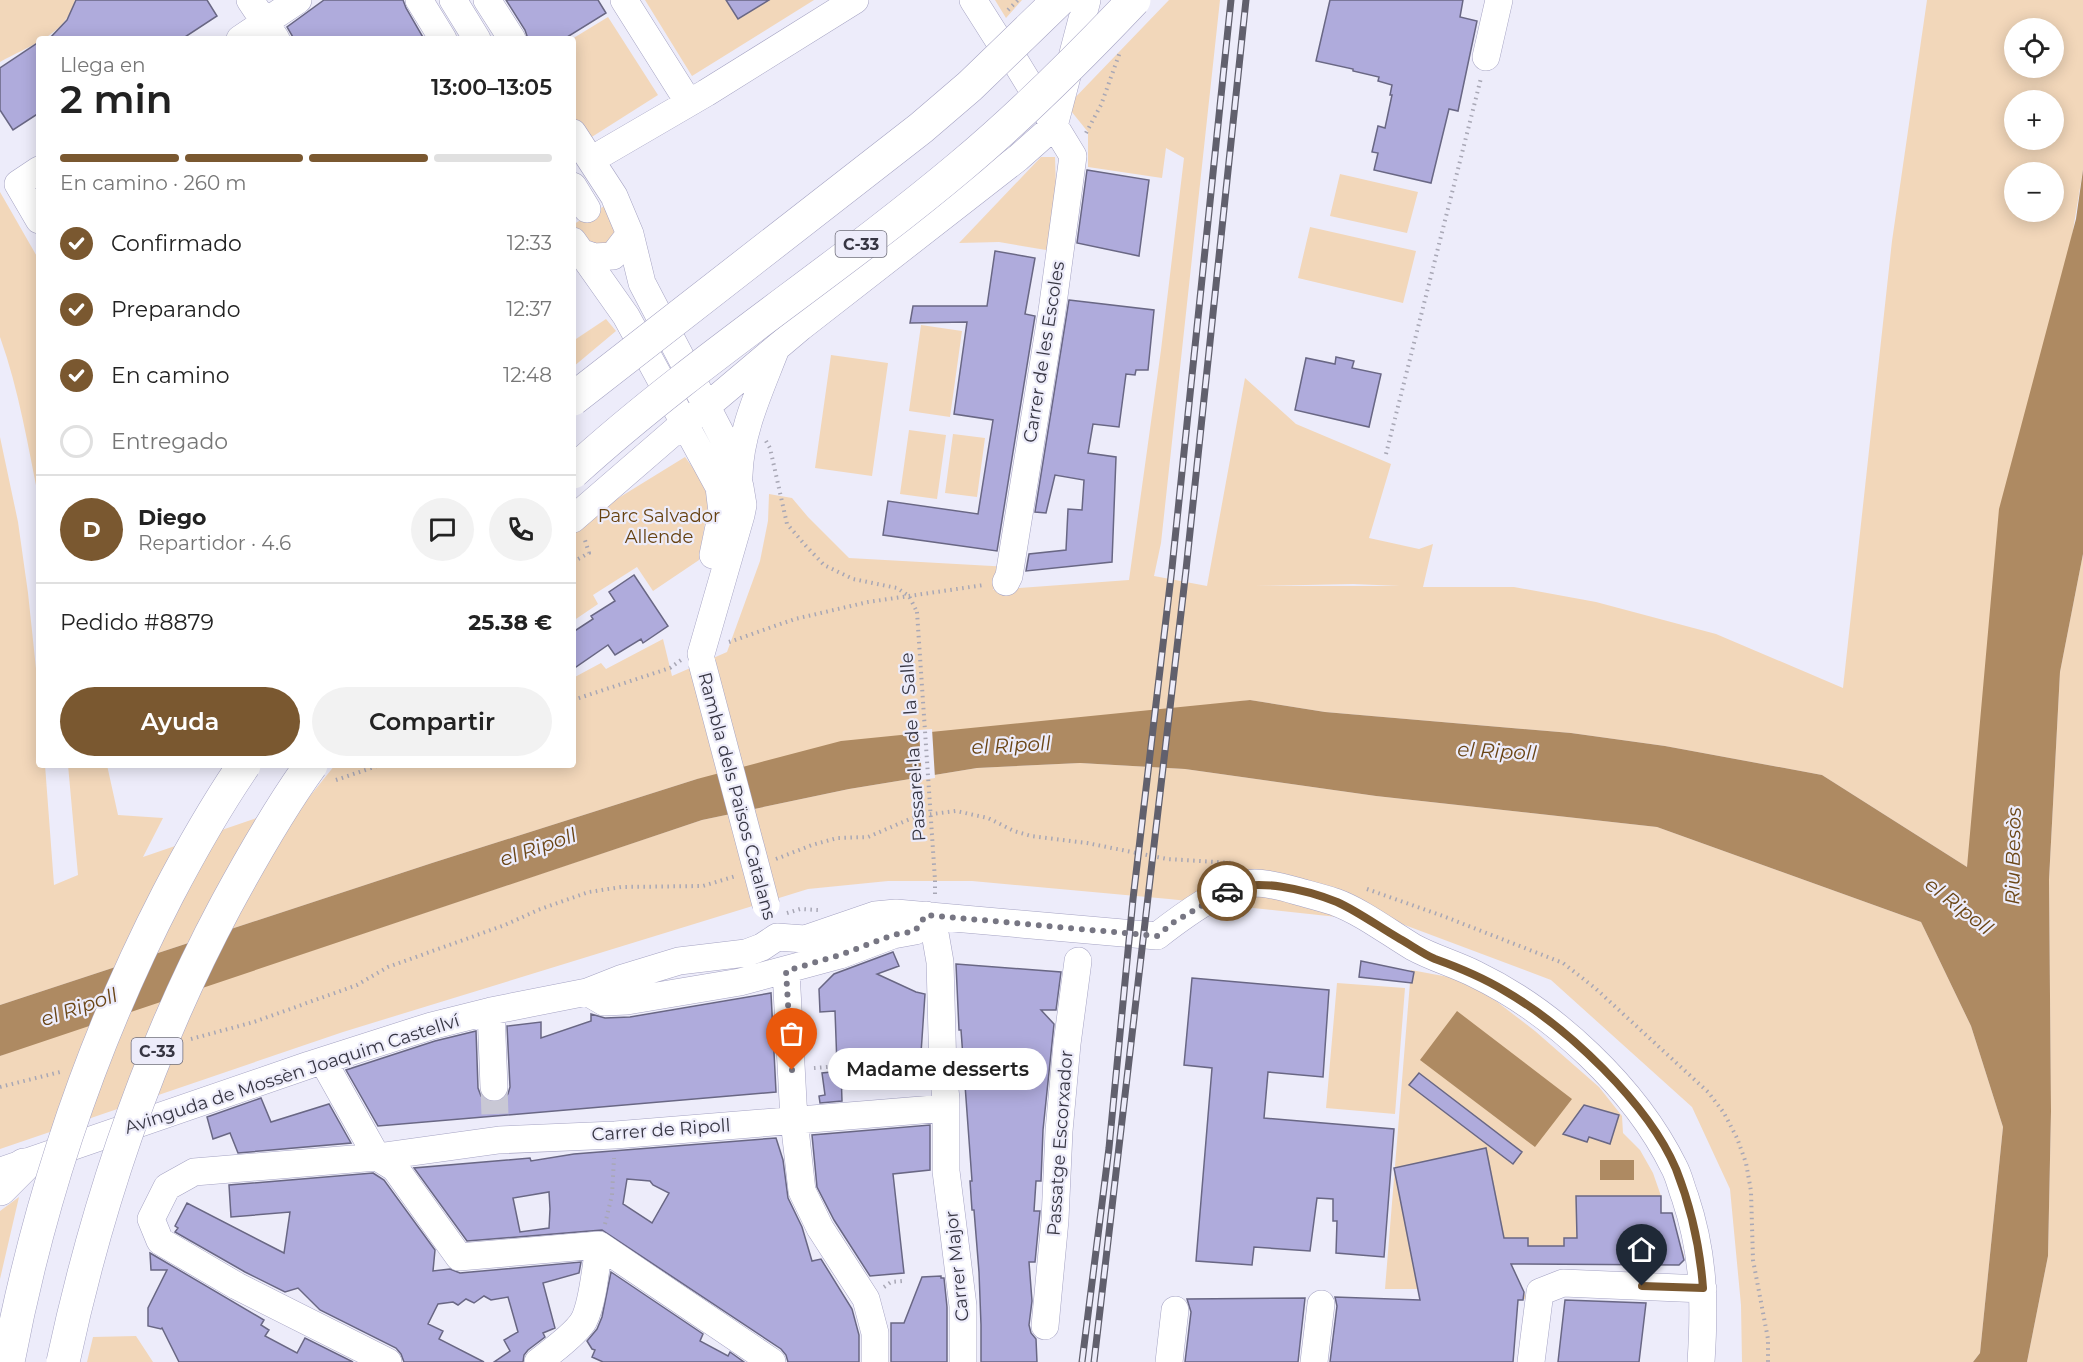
<!DOCTYPE html>
<html lang="es">
<meta charset="utf-8">
<style>
body{margin:0;font-family:Montserrat,sans-serif;background:#f2f2f2;color:#222;height:100vh;display:flex;flex-direction:column;font-size:22px;white-space:nowrap}
*{box-sizing:border-box;margin:0}
p{font-size:20px;color:#767676}
.icon{flex:none;width:33px;height:33px;fill:none;stroke:currentColor;stroke-width:2;stroke-linecap:round;stroke-linejoin:round}
.map{position:relative;flex:1;overflow:hidden}
.side{position:absolute;left:36px;top:36px;width:540px;height:732px;display:flex;flex-direction:column;background:#fff;border-radius:6px;box-shadow:0 3px 15px #0003}
.side>*{flex:none}
.buttons{position:absolute;left:2004px;top:18px;display:grid;gap:12px}
.buttons a{display:grid;place-items:center;width:60px;height:60px;border-radius:50%;background:#fff;box-shadow:0 3px 15px #0003;font-size:30px}
.pin{position:absolute;display:grid;place-items:center;width:51px;height:51px;color:#fff;margin:-62px -26px;border-radius:50% 50% 50% 0;rotate:-45deg;box-shadow:0 0 6px #0007}
.pin .icon{rotate:45deg}
.courier{position:absolute;display:grid;place-items:center;width:60px;height:60px;margin:-30px;border:4px solid #7a5830;border-radius:50%;background:#fff;color:#222;box-shadow:0 2px 8px #0007}
.bubble{position:absolute;height:42px;border-radius:21px;background:#fff;box-shadow:0 3px 15px #0003;font-size:20px;font-weight:600;line-height:42px;text-align:center}
.head em{font-style:normal;font-weight:600}
.head div{display:flex;flex-direction:column-reverse}
.head{display:flex;align-items:center;justify-content:space-between;height:102px;padding:0 24px}
h1{font-size:39px;font-weight:600;line-height:45px}
.bar{display:grid;grid-template-columns:repeat(4,1fr);gap:9px 6px;align-content:center;height:72px;padding:0 24px}
.bar i{height:8px;border-radius:4px;background:#e0e0e0}
.bar .current{background:#7a5830}
.bar p{grid-column:span 4}
.line{display:flex;align-items:center;gap:15px;padding:0 24px;border-top:2px solid #e0e0e0}
.line div{flex:1}
.round{display:grid;place-items:center;flex:none;width:63px;height:63px;border-radius:32px;background:#f2f2f2}
ol{padding:0 24px;list-style:none}
li{display:flex;align-items:center;gap:18px;height:66px}
li p{margin-inline-start:auto}
li .icon{padding:6px;border-radius:50%;background:#7a5830;color:#fff;stroke-width:4}
li:last-child{color:#767676}
li i{width:33px;height:33px;border:3px solid #e0e0e0;border-radius:50%}
.action{display:flex;gap:12px;margin-top:auto;padding:12px 24px}
.action a{flex:1;height:69px;border-radius:36px;background:#7a5830;color:#fff;font-size:24px;font-weight:600;line-height:69px;text-align:center}
.action a+a{background:#f2f2f2;color:#222}
.map>svg:first-child{display:block}
</style>
<div class="map">
<svg width="2083" height="1362" viewBox="0 0 2083 1362">
<rect width="100%" height="100%" fill="#edecfa"/>
<path fill="#f2d7ba" fill-rule="evenodd" d="M 0,0 L 75,0 C 67,35 28,46 0,62 Z
M 645,0 L 814,0 L 692,76 Z
M 995,0 L 1022,0 L 1006,18 Z
M 1169,0 L 1220,0 L 1161,543 L 1154,576 L 1207,586 L 1245,378 L 1296,424 L 1391,464 L 1369,538 L 1419,549 L 1433,544 L 1423,587 L 1514,587 L 1596,602 L 1716,634 L 1843,688 L 1892,241 L 1927,0 L 2083,0 L 2083,170 L 1967,867 L 1822,775 L 1665,746 L 1571,733 L 1325,712 L 1250,700 L 697,779 L 432,863 L 0,1005 L 0,437 L 18,522 L 28,593 L 39,697 L 39,765 L 45,765 L 54,885 L 78,875 L 68,765 L 107,765 L 118,815 L 163,818 L 143,857 L 306,801 L 335,765 L 573,765 L 573,678 L 601,663 L 606,669 L 663,639 L 672,676 L 727,652 L 760,561 L 768,521 L 769,494 L 792,498 L 808,517 L 849,558 L 1010,567 L 993,590 L 1129,580 L 1161,350 L 1184,158 L 1166,148 L 1162,178 L 1088,167 L 1088,132 L 1067,106 ZM 2014,28 L 2054,28 L 2054,68 L 2014,68 ZM 2014,100 L 2054,100 L 2054,140 L 2014,140 ZM 2014,172 L 2054,172 L 2054,212 L 2014,212 ZM 1353,584 L 1400,586 L 1254,586 Z
M 608,17 L 658,95 L 587,140 L 573,117 L 572,39 Z
M 1041,157 L 1055,157 L 1058,252 L 999,242 L 959,243 Z
M 1340,174 L 1418,192 L 1407,233 L 1330,216 Z
M 0,192 L 39,260 L 39,500 C 28,446 19,390 0,337 Z
M 606,205 L 619,226 L 612,241 L 600,247 L 588,244 L 574,224 Z
M 1310,227 L 1416,251 L 1403,303 L 1298,278 Z
M 606,319 L 616,331 L 573,367 L 573,341 Z
M 921,325 L 962,331 L 950,417 L 909,411 Z
M 831,355 L 888,363 L 872,476 L 815,468 Z
M 909,430 L 946,435 L 937,499 L 900,494 Z
M 953,434 L 985,438 L 977,497 L 945,493 Z
M 685,457 L 699,476 L 709,499 L 699,560 L 653,591 L 637,567 L 593,595 L 598,604 L 573,621 L 573,526 Z
M 2083,554 L 2083,1362 L 2027,1362 L 2048,1256 L 2051,1111 L 2049,880 L 2060,672 Z
M 1080,763 L 1185,769 L 1376,796 L 1657,827 L 1921,922 L 1971,1026 L 2003,1127 L 1980,1353 L 1973,1362 L 1742,1362 L 1741,1305 L 1730,1189 L 1692,1107 L 1551,980 L 1402,924 L 1169,899 L 972,881 L 888,881 L 808,889 L 343,1032 L 0,1149 L 0,1056 L 20,1048 L 702,820 L 849,789 L 977,768 Z
M 1411,970 L 1470,981 L 1535,1031 L 1599,1087 L 1622,1116 L 1623,1133 L 1640,1150 L 1653,1173 L 1661,1196 L 1661,1213 L 1671,1213 L 1684,1256 L 1681,1263 L 1678,1265 L 1510,1264 L 1527,1299 L 1509,1300 L 1456,1289 L 1385,1289 Z
M 1337,983 L 1405,988 L 1395,1114 L 1326,1108 Z
M 19,1197 L 0,1279 L 0,1211 Z
M 136,1336 L 153,1362 L 87,1362 L 93,1337 Z"/>
<path fill="#ae8a62" d="M 2083,170 L 2083,554 L 2060,672 L 2049,880 L 2051,1111 L 2048,1256 L 2027,1362 L 1973,1362 L 1980,1353 L 2003,1127 L 1971,1026 L 1921,922 L 1657,827 L 1376,796 L 1185,769 L 1080,763 L 977,768 L 849,789 L 702,820 L 0,1056 L 0,1005 L 432,863 L 697,779 L 841,741 L 1250,700 L 1325,712 L 1571,733 L 1665,746 L 1822,775 L 1967,867 L 1999,509 L 2076,219 Z
M 1457,1011 L 1572,1099 L 1535,1147 L 1420,1060 Z
M 1600,1160 L 1634,1160 L 1634,1180 L 1600,1180 Z"/>
<path fill="#edecfa" d="M 932,729 L 935,778 L 922,780 L 919,730 Z"/>
<path fill="#afabdc" stroke="#696784" stroke-width="1.5" fill-rule="evenodd" d="M 76,0 L 207,0 L 217,16 L 182,39 L 49,39 L 67,20 Z
M 324,0 L 403,0 L 406,8 L 424,39 L 294,39 L 287,27 Z
M 506,0 L 598,0 L 606,13 L 564,39 L 528,39 L 525,30 Z
M 726,0 L 769,0 L 738,19 Z
M 1330,0 L 1463,0 L 1460,17 L 1477,21 L 1458,111 L 1449,109 L 1431,183 L 1374,170 L 1378,153 L 1372,152 L 1378,126 L 1385,128 L 1392,95 L 1390,95 L 1392,85 L 1378,81 L 1379,77 L 1353,71 L 1353,69 L 1316,61 Z
M 39,42 L 39,113 L 13,130 L 0,110 L 0,68 Z
M 1087,170 L 1149,180 L 1139,256 L 1077,243 Z
M 995,251 L 1035,258 L 1025,314 L 1035,316 L 997,551 L 883,535 L 888,501 L 978,514 L 993,420 L 954,414 L 967,322 L 910,323 L 913,306 L 987,306 Z
M 1069,300 L 1154,310 L 1148,370 L 1136,370 L 1135,375 L 1126,374 L 1119,427 L 1093,424 L 1088,453 L 1116,457 L 1112,562 L 1026,571 L 1029,554 L 1066,550 L 1068,509 L 1082,510 L 1084,480 L 1055,475 L 1046,513 L 1035,512 Z
M 1336,357 L 1354,361 L 1352,368 L 1381,374 L 1369,427 L 1295,410 L 1306,358 L 1335,364 Z
M 634,575 L 668,626 L 643,643 L 641,639 L 615,655 L 608,645 L 573,669 L 573,632 L 593,619 L 591,616 L 615,601 L 609,592 Z
M 893,952 L 899,966 L 877,974 L 916,992 L 925,994 L 920,1068 L 837,1065 L 835,1011 L 820,1012 L 819,989 L 834,974 Z
M 1361,961 L 1414,972 L 1412,983 L 1359,977 Z
M 956,964 L 1061,972 L 1056,1010 L 1041,1010 L 1054,1024 L 1043,1130 L 1041,1181 L 1036,1181 L 1034,1211 L 1040,1211 L 1035,1262 L 1029,1262 L 1032,1301 L 1029,1325 L 1031,1333 L 1036,1339 L 1037,1362 L 981,1362 L 981,1325 L 979,1272 L 974,1210 L 972,1210 L 970,1181 L 972,1181 L 961,1030 L 959,1030 Z
M 1192,978 L 1329,990 L 1323,1077 L 1268,1072 L 1264,1118 L 1394,1129 L 1384,1257 L 1336,1253 L 1337,1221 L 1333,1221 L 1333,1199 L 1317,1198 L 1310,1251 L 1254,1247 L 1252,1265 L 1196,1261 L 1212,1068 L 1184,1065 Z
M 771,993 L 776,1092 L 378,1126 L 346,1070 L 435,1041 L 476,1031 L 478,1088 L 481,1096 L 486,1101 L 495,1103 L 503,1100 L 508,1094 L 510,1087 L 507,1026 L 541,1022 L 541,1038 L 591,1021 L 591,1014 L 605,1018 L 630,1017 Z
M 841,1071 L 842,1101 L 820,1103 L 819,1096 L 825,1095 L 822,1073 Z
M 1419,1073 L 1522,1152 L 1513,1164 L 1409,1085 Z
M 261,1098 L 271,1122 L 329,1104 L 351,1143 L 238,1153 L 230,1133 L 213,1139 L 207,1117 Z
M 1584,1105 L 1619,1115 L 1610,1144 L 1589,1137 L 1587,1142 L 1563,1134 Z
M 930,1125 L 930,1170 L 893,1174 L 904,1273 L 870,1276 L 834,1220 L 817,1187 L 812,1135 Z
M 776,1138 L 783,1160 L 788,1198 L 802,1227 L 812,1261 L 821,1259 L 852,1309 L 859,1335 L 859,1362 L 788,1362 L 786,1355 L 781,1349 L 602,1230 L 467,1241 L 414,1168 L 530,1158 L 531,1161 L 574,1154 ZM 627,1179 L 650,1181 L 653,1185 L 669,1193 L 652,1223 L 623,1204 ZM 549,1192 L 550,1209 L 549,1228 L 520,1232 L 513,1198 Z
M 1486,1148 L 1504,1238 L 1528,1238 L 1528,1246 L 1564,1246 L 1564,1238 L 1577,1238 L 1576,1196 L 1661,1196 L 1661,1213 L 1672,1213 L 1684,1260 L 1679,1265 L 1511,1264 L 1524,1292 L 1523,1300 L 1518,1300 L 1513,1362 L 1330,1362 L 1337,1306 L 1335,1297 L 1420,1300 L 1394,1168 Z
M 373,1173 L 384,1180 L 435,1250 L 433,1271 L 450,1269 L 460,1273 L 581,1262 L 579,1273 L 543,1283 L 555,1328 L 543,1333 L 545,1337 L 528,1350 L 524,1355 L 523,1362 L 494,1362 L 510,1351 L 504,1340 L 518,1332 L 508,1297 L 491,1300 L 484,1296 L 474,1303 L 466,1299 L 458,1305 L 453,1302 L 438,1304 L 428,1324 L 443,1331 L 439,1339 L 484,1362 L 404,1362 L 401,1354 L 396,1348 L 320,1310 L 298,1288 L 285,1292 L 245,1272 L 175,1232 L 178,1228 L 175,1226 L 187,1203 L 284,1253 L 290,1212 L 231,1217 L 229,1185 Z
M 150,1253 L 264,1320 L 261,1325 L 269,1330 L 265,1336 L 297,1353 L 305,1338 L 353,1362 L 179,1362 L 162,1328 L 161,1329 L 148,1326 L 148,1308 L 167,1270 L 151,1270 Z
M 611,1272 L 703,1334 L 700,1341 L 728,1356 L 730,1352 L 744,1362 L 603,1362 L 592,1357 L 595,1350 L 592,1349 L 587,1341 L 597,1329 L 602,1317 Z
M 941,1276 L 941,1278 L 944,1278 L 947,1307 L 947,1362 L 891,1362 L 891,1323 L 904,1323 L 922,1277 Z
M 1305,1298 L 1298,1362 L 1185,1362 L 1191,1312 L 1187,1299 Z
M 1565,1300 L 1646,1303 L 1639,1362 L 1558,1362 Z"/>
<g fill="none" stroke-linecap="round" stroke-linejoin="round">
<path stroke="#c9c8d5" stroke-width="27" stroke-dasharray="27 14" stroke-linecap="butt" d="M 494,1087 L 495,1116"/>
<g stroke="#a5a3c3" stroke-width="28">
<path id="minor" d="M 250,0 L 276,39
M 419,0 L 443,39
M 453,0 L 477,39
M 487,0 L 512,39
M 624,0 L 689,103
M 973,0 L 999,41 L 1015,61 L 1073,156 L 1052,311 L 1009,576 L 1006,582
M 240,39 L 298,0
M 1486,57 L 1499,0
M 573,133 L 614,196 L 630,234 L 642,283 L 732,455 L 740,487 L 743,505 L 741,515 L 701,654
M 591,160 L 706,93 L 855,0
M 39,170 L 18,184 L 39,220
M 573,186 L 587,209
M 573,241 L 626,316 L 719,487 L 722,512 L 713,555
M 580,252 L 594,257 L 613,256 L 630,234
M 739,475 C 740,432 760,390 775,351
M 573,519 L 684,423 L 706,407 L 801,327 L 1018,158 L 1054,126 L 1087,0
M 932,916 L 940,962 L 943,1072 L 946,1099 L 946,1171 L 963,1306 L 963,1362
M 786,971 L 794,1120 L 802,1191 L 820,1228 L 866,1299 L 875,1333 L 875,1362
M 587,992 L 604,1002 L 627,1001 L 740,982 L 840,955 L 893,935 L 915,931 L 926,915
M 491,1011 L 494,1087
M 323,1061 L 377,1157 L 395,1168 L 459,1257 L 599,1245 L 772,1362
M 4,1170 L 309,1065 L 431,1026 L 491,1011 L 587,992 L 620,979 L 679,961 L 746,953 L 762,947 L 777,937 L 805,939 L 875,915 L 896,913 L 1157,936 C 1180,918 1225,884 1255,883 C 1270,883 1286,888 1300,892 C 1311,895 1323,898 1335,902 C 1362,912 1388,932 1413,947 C 1433,958 1455,964 1475,974 C 1554,1012 1635,1088 1674,1167 C 1679,1176 1681,1187 1685,1197 C 1704,1254 1705,1302 1701,1362
M 1045,1326 L 1055,1220 L 1059,1131 L 1067,1044 L 1078,961
M 388,1362 L 237,1286 L 160,1241 L 151,1219 L 167,1187 L 194,1172 L 377,1157 L 499,1140 L 615,1135 L 946,1108
M 538,1362 C 550,1353 577,1333 584,1320 C 593,1302 596,1266 599,1245
M 1169,1362 L 1175,1310
M 1314,1362 L 1321,1304
M 1531,1362 L 1540,1292 L 1563,1283 L 1703,1289"/>
</g>
<g stroke="#a5a3c3" stroke-width="34">
<path id="highway" d="M 0,1189 L 24,1165"/>
</g>
<path stroke="#a8a7b5" stroke-width="4" stroke-dasharray="1.5 4.5" stroke-linecap="butt" d="M 1008,10 L 1018,0
M 1086,133 L 1101,105 L 1120,52
M 766,441 L 770,448 L 787,524 L 806,546 L 824,565 L 853,579 L 897,588 L 909,596 L 917,612
M 1386,454 L 1481,78
M 573,562 L 589,553 L 584,537
M 729,642 L 795,619 L 868,602 L 984,585
M 573,700 L 670,668 L 681,660
M 336,780 L 380,765
M 776,859 L 812,845 L 837,838 L 868,837 L 917,816 L 956,811 L 988,818 L 1014,831 L 1031,836 L 1087,843 L 1167,859 L 1233,863
M 1367,889 L 1443,916 L 1563,963 L 1595,988 L 1708,1092 L 1724,1113 L 1737,1138 L 1746,1163 L 1751,1191 L 1753,1260 L 1768,1339 L 1768,1362
M 935,894 L 935,880
M 787,913 L 800,909 L 818,910
M 191,1039 L 254,1022 L 357,985 L 388,967 L 505,925 L 538,910 L 589,892 L 621,887 L 703,886 L 736,876
M 814,1068 L 840,1066 L 923,1070
M 0,1087 L 64,1071
M 605,1224 L 612,1195 L 614,1158
M 884,1287 L 891,1282 L 902,1281"/>
<use href="#minor" stroke="#fff" stroke-width="27"/>
<use href="#highway" stroke="#fff" stroke-width="33"/>
<g stroke="#61606d" stroke-width="7">
<path id="rail" d="M 1082,1362 L 1109,1148 L 1133,899 L 1172,568 L 1231,0
M 1094,1362 L 1186,570 L 1246,0"/>
</g>
<use href="#rail" stroke="#edecfa" stroke-width="4.5" stroke-dasharray="14" stroke-linecap="butt"/>
<g stroke="#a5a3c3" stroke-width="28" stroke-linecap="butt">
<path id="minor-bridge" d="M 702,663 L 766,905"/>
</g>
<g stroke="#a5a3c3" stroke-width="34" stroke-linecap="butt">
<path id="highway-bridge" d="M 573,399 L 921,128 L 970,86 L 1059,0
M 573,472 C 695,361 835,272 961,166 C 1022,115 1079,58 1134,0
M 8,1362 C 39,1199 92,1041 168,894 C 191,850 216,806 244,765
M 63,1362 C 97,1203 149,1049 226,905 C 252,857 279,809 311,765"/>
</g>
<path stroke="#a8a7b5" stroke-width="4" stroke-dasharray="1.5 4.5" stroke-linecap="butt" d="M 917,612 L 935,880"/>
<use href="#minor-bridge" stroke="#fff" stroke-width="27"/>
<use href="#highway-bridge" stroke="#fff" stroke-width="33"/>
</g>
<g fill="none" stroke-linecap="round" stroke-linejoin="round">
<path stroke="#777683" stroke-width="6" stroke-dasharray="0 10.8" d="M 792,1070 L 786,971 L 840,955 L 893,935 L 915,931 L 926,915 L 1157,936 L 1174,922 L 1227,891"/>
<path stroke="#7a5830" stroke-width="8" d="M 1227,891 C 1256,877 1307,890 1337,902 C 1359,912 1379,927 1400,939 C 1411,945 1423,954 1435,959 C 1460,968 1482,977 1505,991 C 1567,1027 1648,1103 1676,1169 C 1691,1207 1700,1248 1703,1288 L 1642,1286"/>
</g>
<g text-anchor="middle" stroke-width="4.5" stroke-linejoin="round" paint-order="stroke">
<g fill="#edecfa" stroke="#6e6d7a" stroke-width="1.5">
<rect x="835.5" y="231" width="51" height="26" rx="4.5"/>
<rect x="131.5" y="1038" width="51" height="26" rx="4.5"/>
</g>
<g font-size="16" font-weight="bold" fill="#373643">
<text x="861" y="250">C-33</text>
<text x="157" y="1057">C-33</text>
</g>
<g font-size="18" fill="#373643" stroke="#edecfa">
<text transform="translate(1044 352) rotate(-81)" y="6">Carrer de les Escoles</text>
<text transform="translate(913 747) rotate(-94)" y="6">Passarel·la de la Salle</text>
<text transform="translate(737 796) rotate(75)" y="6">Rambla dels Països Catalans</text>
<text transform="translate(292 1074) rotate(-18)" y="6">Avinguda de Mossèn Joaquim Castellví</text>
<text transform="translate(661 1130) rotate(-4)" y="6">Carrer de Ripoll</text>
<text transform="translate(1060 1143) rotate(-86)" y="6">Passatge Escorxador</text>
<text transform="translate(957 1266) rotate(-96)" y="6">Carrer Major</text>
</g>
<g font-size="18" fill="#664110" stroke="#edecfa">
<text x="659" y="522">Parc Salvador<tspan x="659" dy="21">Allende</tspan></text>
</g>
<g font-size="20" font-style="italic" fill="#6a4515" stroke="#edecfa">
<text transform="translate(1011 745) rotate(-3)" y="7">el Ripoll</text>
<text transform="translate(1497 751) rotate(3)" y="7">el Ripoll</text>
<text transform="translate(538 847) rotate(-19)" y="7">el Ripoll</text>
<text transform="translate(2013 856) rotate(-89)" y="7">Riu Besòs</text>
<text transform="translate(1959 906) rotate(38)" y="7">el Ripoll</text>
<text transform="translate(79 1007) rotate(-19)" y="7">el Ripoll</text>
</g>
</g>
</svg>
<div class="buttons">
<a><svg class="icon" aria-label="locate" viewBox="0 0 24 24"><circle cx="12" cy="12" r="6"/><path d="M12 2v4M12 18v4M2 12h4M18 12h4"/></svg></a>
<a>+</a>
<a>−</a>
</div>
<div class="pin" style="left:792px;top:1070px;background:#ea580c"><svg class="icon" aria-label="bag" viewBox="0 0 24 24"><path d="M5 8h14l-1 12H6zM9 8a3 3 0 0 1 6 0"/></svg></div>
<div class="pin" style="left:1642px;top:1286px;background:#1f2937"><svg class="icon" aria-label="home" viewBox="0 0 24 24"><path d="M3 11l9-7 9 7M6 9v11h12V9"/></svg></div>
<div class="courier" style="left:1227px;top:891px"><svg class="icon" aria-label="car" viewBox="0 0 24 24"><path d="M5 17H2v-5l4-1 3-4h7l3 4 3 1v5h-3M9 17h6M6 11h13"/><circle cx="7" cy="17" r="2"/><circle cx="17" cy="17" r="2"/></svg></div>
<div class="bubble" style="left:828px;top:1048px;width:219px">Madame desserts</div>
<section class="side">
<div class="head"><div><h1>2 min</h1><p>Llega en</p></div><em>13:00–13:05</em></div>
<div class="bar"><i class="current"></i><i class="current"></i><i class="current"></i><i></i><p>En camino · 260 m</p></div>
<ol>
<li><svg class="icon" aria-label="check" viewBox="0 0 24 24"><path d="M5 12l5 5 9-10"/></svg>Confirmado<p>12:33</p></li>
<li><svg class="icon" aria-label="check" viewBox="0 0 24 24"><path d="M5 12l5 5 9-10"/></svg>Preparando<p>12:37</p></li>
<li><svg class="icon" aria-label="check" viewBox="0 0 24 24"><path d="M5 12l5 5 9-10"/></svg>En camino<p>12:48</p></li>
<li><i></i>Entregado</li>
</ol>
<div class="line" style="height:108px"><b class="round" style="background:#7a5830;color:#fff">D</b><div><b>Diego</b><p>Repartidor · 4.6</p></div><a class="round"><svg class="icon" aria-label="chat" viewBox="0 0 24 24"><path d="M4 5h16v11H9l-5 4z"/></svg></a><a class="round"><svg class="icon" aria-label="phone" viewBox="0 0 24 24"><path d="M5 4h4l2 5-3 2q2 4 5 5l2-3 5 2v4C11 20 4 13 5 4z"/></svg></a></div>
<div class="line" style="height:78px"><div>Pedido #8879</div><b>25.38 €</b></div>
<div class="action"><a>Ayuda</a><a>Compartir</a></div>
</section>
</div>
